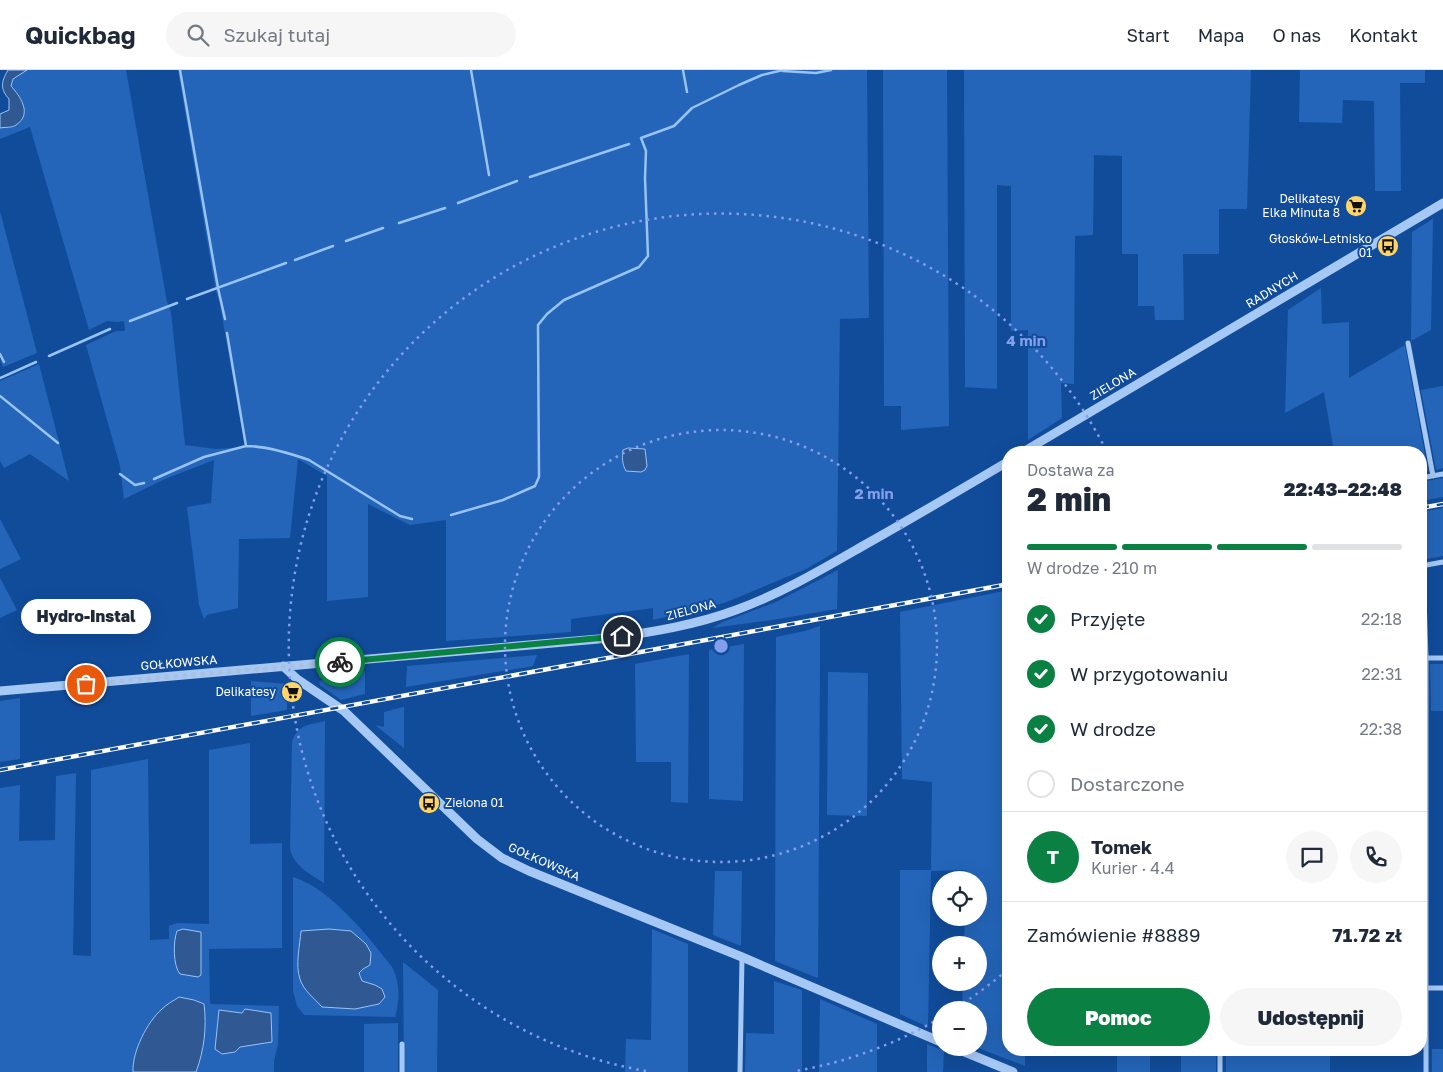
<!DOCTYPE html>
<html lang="pl">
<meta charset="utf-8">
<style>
body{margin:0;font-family:"Golos Text",sans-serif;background:#f6f6f7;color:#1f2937;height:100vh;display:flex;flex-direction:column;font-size:19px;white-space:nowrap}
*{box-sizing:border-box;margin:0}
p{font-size:16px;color:#747a83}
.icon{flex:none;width:28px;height:28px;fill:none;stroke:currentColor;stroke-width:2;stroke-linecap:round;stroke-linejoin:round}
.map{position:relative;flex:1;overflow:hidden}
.sheet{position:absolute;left:1002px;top:376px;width:425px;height:610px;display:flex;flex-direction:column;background:#fff;border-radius:20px;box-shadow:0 5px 20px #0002}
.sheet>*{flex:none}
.controls{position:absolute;left:932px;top:801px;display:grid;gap:10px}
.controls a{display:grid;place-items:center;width:55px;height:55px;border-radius:50%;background:#fff;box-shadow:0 5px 20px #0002;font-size:25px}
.pin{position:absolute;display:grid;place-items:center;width:42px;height:42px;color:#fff;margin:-21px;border:2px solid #fff;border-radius:50%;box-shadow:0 1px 5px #0007}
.courier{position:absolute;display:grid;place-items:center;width:50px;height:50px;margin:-25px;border:4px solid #0b8043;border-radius:50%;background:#fff;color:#222;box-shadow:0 1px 6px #0007}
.bubble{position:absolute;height:35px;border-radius:18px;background:#fff;box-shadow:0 5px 20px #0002;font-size:16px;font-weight:800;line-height:35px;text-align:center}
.summary em{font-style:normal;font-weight:800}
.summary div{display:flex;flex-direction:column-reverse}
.summary{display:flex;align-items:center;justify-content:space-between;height:85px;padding:0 25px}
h1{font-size:32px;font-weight:800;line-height:38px}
.bar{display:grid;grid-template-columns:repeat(4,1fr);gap:8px 5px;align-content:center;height:60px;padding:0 25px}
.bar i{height:6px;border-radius:4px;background:#e0e1e3}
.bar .selected{background:#0b8043}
.bar p{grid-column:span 4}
.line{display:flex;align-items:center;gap:12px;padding:0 25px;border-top:1px solid #e0e1e3}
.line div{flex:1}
.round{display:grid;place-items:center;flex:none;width:52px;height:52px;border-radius:26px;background:#f6f6f7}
ol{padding:0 25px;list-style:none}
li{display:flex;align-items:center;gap:15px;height:55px}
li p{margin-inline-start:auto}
li .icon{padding:5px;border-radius:50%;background:#0b8043;color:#fff;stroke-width:4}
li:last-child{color:#747a83}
li i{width:28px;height:28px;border:2px solid #e0e1e3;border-radius:50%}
.cta{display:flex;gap:10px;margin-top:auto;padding:10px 25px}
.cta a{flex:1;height:58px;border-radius:30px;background:#0b8043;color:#fff;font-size:20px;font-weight:800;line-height:58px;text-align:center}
.cta a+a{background:#f6f6f7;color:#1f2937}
header{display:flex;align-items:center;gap:30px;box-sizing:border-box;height:70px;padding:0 25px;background:#fff;border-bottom:1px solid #e0e1e3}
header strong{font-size:24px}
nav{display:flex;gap:28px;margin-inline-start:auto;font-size:18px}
.search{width:350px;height:45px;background:#f6f6f7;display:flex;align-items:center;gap:12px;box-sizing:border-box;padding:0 18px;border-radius:28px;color:#747a83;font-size:19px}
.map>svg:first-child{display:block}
</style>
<header>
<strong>Quickbag</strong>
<div class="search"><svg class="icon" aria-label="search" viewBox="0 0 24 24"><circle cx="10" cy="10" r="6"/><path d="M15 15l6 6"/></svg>Szukaj tutaj</div>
<nav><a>Start</a><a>Mapa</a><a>O nas</a><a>Kontakt</a></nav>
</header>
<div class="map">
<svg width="1443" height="1002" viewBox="0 0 1443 1002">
<rect width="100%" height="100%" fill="#114c9b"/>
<path fill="#2465b9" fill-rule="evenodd" d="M 27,0 L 126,0 L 167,232 L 171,242 L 185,375 L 216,379 L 245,377 L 220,235 L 215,217 L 178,0 L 867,0 L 869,248 L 840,249 L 837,481 L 806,499 L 724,533 L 653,550 L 653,538 L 571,549 L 571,562 L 446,571 L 446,450 L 410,455 L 368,434 L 368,527 L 327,531 L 327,406 L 298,389 L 290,468 L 239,469 L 238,538 L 207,545 L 204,549 L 199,535 L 187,437 L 211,433 L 214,390 L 165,409 L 124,429 L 120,396 L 86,275 L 116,261 L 125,261 L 124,251 L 118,252 L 107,251 L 89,260 L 30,57 L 0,69 L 0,58 L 21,50 C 27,35 21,27 11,16 L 13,9 Z
M 883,0 L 947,0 L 949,356 L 901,360 L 901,336 L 884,336 Z
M 964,0 L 1251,0 L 1247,139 L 1219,139 L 1219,184 L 1183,184 L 1184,250 L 1155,250 L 1154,236 L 1138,236 L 1138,184 L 1122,184 L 1122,86 L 1094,85 L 1093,165 L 1075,166 L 1074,314 L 1061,313 L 1062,348 L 1028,370 L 1028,260 L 1011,261 L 1011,116 L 997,115 L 997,319 L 965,317 Z
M 1300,0 L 1425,0 L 1425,13 L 1400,13 L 1401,121 L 1375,121 L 1374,31 L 1343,30 L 1342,53 L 1299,52 Z
M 0,141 L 37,283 L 3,297 L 0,289 Z
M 1433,149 L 1431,260 L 1411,271 L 1412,162 Z
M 1321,218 L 1322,254 L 1349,252 L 1349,308 L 1405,275 L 1428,401 L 1421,402 L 1421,382 L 1334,382 L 1324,322 L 1285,343 L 1288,240 Z
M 39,294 L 69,411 L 30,384 L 4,398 L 0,391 L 0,311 Z
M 1443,316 L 1443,398 L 1436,400 L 1421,320 Z
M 1443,408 L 1443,427 L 1421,431 L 1421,412 Z
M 1443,438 L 1443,486 L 1421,490 L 1421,442 Z
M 0,449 L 21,489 L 0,499 Z
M 838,500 L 837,539 L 778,549 L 712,558 L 723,552 L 776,532 Z
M 0,508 L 17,540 L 0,548 Z
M 1009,520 L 1009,980 L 1025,980 L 1025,996 L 978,978 L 979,940 L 962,940 L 963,913 L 979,912 L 979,875 L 964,875 L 965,848 L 979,848 L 979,810 L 966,810 L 966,800 L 931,801 L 928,957 L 900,944 L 900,800 L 931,800 L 932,712 L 902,709 L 900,542 Z
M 820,556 L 820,594 L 818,908 L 775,891 L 776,567 L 805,561 Z
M 744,574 L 743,731 L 709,729 L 709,580 Z
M 689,584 L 688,733 L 671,732 L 671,692 L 636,692 L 635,594 Z
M 537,585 L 533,596 L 406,617 L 407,596 Z
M 1430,594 L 1443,594 L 1443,641 L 1431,641 Z
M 320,601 L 337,603 L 365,601 L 365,624 L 341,630 L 320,615 L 319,611 L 323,610 L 323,607 L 319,608 Z
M 828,602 L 868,603 L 867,746 L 827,745 Z
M 251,611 L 287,614 L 287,640 L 251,646 Z
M 20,628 L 20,689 L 0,692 L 0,631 Z
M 404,637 L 404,678 L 375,655 L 384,657 L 384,642 Z
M 325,651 L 324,813 C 310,804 295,797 290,780 L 292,672 C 298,654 309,655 325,651 Z
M 250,673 L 250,774 L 282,773 L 282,878 L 209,879 L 210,934 L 279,936 L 278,974 L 274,991 L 274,1002 L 196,1002 L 199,992 L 206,950 L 133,994 L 133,1002 L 0,1002 L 0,718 L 20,715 L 19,771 L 55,770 L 56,706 L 76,703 L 73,885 L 91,886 L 91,700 L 148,689 L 150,870 L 169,869 L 169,856 L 177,853 L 209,854 L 209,680 Z
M 715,801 L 742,801 L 741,876 L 713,865 Z
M 293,807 C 330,818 369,867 392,897 C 400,912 400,930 395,947 L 304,945 L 297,936 L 293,921 ZM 370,894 L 363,899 L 359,903 L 362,911 L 375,915 L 300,910 Z
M 652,859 L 688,874 L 688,1002 L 625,1002 L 626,969 L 651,970 Z
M 403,892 L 438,920 L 437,1002 L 404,1002 Z
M 774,911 L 802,920 L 802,1002 L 745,1002 L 746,963 L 774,964 Z
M 820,929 L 877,954 L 877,1002 L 819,1002 Z
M 398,953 L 398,1002 L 364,1002 L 364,954 Z
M 927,974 L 944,981 L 943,1002 L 927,1002 Z
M 1432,979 L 1443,979 L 1443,1002 L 1432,1002 Z
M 1117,980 L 1150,980 L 1150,1002 L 1117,1002 Z
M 1181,980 L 1216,980 L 1216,1002 L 1181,1002 Z
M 1226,981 L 1330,981 L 1330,1002 L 1226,1002 Z"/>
<path fill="#305994" stroke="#97c3f7" d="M 8,0 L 27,0 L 13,9 L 11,16 C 20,26 33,44 16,55 C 12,58 5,57 0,58 L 0,44 L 9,40 L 9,29 C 0,19 1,12 8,0 Z
M 628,378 L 645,379 L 647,396 L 645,400 L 641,402 L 626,401 C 622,394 622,387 623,380 Z
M 183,859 L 201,862 L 201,905 L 198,907 L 180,904 C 173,896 173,871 177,861 Z
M 329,859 L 351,861 L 366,874 L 371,883 L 370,895 L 363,899 L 359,903 L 362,911 L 375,915 L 382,919 L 385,927 L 379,934 L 355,939 L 322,937 C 315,929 303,920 300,909 C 295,895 300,875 301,861 Z
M 179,927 L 194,930 L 204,934 C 207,957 204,981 196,1002 L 133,1002 C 132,982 147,952 162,939 C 167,934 173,931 179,927 Z
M 245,939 L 271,943 L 272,972 L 240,977 L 235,982 L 222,984 L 215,979 L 219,940 L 242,943 Z"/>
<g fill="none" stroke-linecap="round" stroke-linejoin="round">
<path stroke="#97c3f7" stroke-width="2.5" d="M 180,0 L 218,218 L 225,249
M 471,0 L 489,105
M 683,0 L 687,22
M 783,1 L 816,3 L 831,0
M 530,107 L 629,74
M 458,133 L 517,111
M 399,153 L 445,138
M 346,171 L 383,158
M 295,190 L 333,176
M 187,229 L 286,193
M 130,251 L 177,233
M 227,263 L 246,376 C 267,376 289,383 309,390 L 400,446 L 412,449
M 0,284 L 4,292
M 49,286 L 110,259
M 0,308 L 36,292
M 0,326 L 58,373
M 120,404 L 135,415 L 144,413
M 154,409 L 204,387 L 246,376
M 451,445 L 503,430 L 535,416 L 539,407 L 538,255 L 547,244 L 564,230 L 639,197 L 648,186 L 645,108 L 646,81 L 641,68 L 674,56 L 692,38 L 739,15 L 762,5 L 783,0"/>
<path stroke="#a5c8f4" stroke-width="5" d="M 1408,273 L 1433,406
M 1421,408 L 1443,404
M 1423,495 L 1426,588 L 1426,1002
M 1421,496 L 1443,492
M 1421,588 L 1443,588
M 1421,918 L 1443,918
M 1220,980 L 1220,1002
M 402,1002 L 402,974
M 740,1002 L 742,887"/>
<path stroke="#a5c8f4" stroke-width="9" d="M 1023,382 L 1443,133
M 283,596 L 297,609 L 344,641 L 477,769 L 502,788 L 529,801 L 742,887 L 941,972
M 0,621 L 610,568 C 653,562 695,555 736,540 C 780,524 821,500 861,477 C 911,449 960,420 1009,391
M 955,978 L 1013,1002"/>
<g stroke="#fff" stroke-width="4.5">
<path id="rail" d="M 1421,438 L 1443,434
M 0,700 L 1009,514"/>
</g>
<use href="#rail" stroke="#114c9b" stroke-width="2.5" stroke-dasharray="8" stroke-linecap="butt"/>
</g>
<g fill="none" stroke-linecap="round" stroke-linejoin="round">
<path stroke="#acc0dc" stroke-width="5" stroke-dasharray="0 9" d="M 86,614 L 340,592"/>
<path stroke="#0b8043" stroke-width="6" d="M 340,592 L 622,566"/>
</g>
<g fill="none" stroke="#839eea" stroke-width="2.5" stroke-dasharray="2.5 5">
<circle cx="721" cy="576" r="216"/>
<path d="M1007 900A432 432 0 0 1 956 938M940 948A432 432 0 0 1 796 1001M646 1001A432 432 0 1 1 1106 380"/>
</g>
<defs>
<g id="supermarket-disc" transform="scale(1.125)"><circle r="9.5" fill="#ffd568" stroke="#114c9b"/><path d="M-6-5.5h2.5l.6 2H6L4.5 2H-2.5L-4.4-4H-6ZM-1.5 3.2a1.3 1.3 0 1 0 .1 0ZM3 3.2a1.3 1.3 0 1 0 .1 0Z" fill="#111"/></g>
<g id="bus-disc" transform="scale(1.125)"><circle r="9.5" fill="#ffd568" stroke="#114c9b"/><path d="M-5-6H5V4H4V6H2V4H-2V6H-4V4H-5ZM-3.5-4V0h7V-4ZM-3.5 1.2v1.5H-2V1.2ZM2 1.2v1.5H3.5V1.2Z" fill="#111"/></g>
</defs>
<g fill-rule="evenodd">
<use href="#supermarket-disc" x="1356" y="136"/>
<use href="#bus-disc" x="1388" y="176"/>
<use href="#supermarket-disc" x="292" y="622"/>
<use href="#bus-disc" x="429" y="733"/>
</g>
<g text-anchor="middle" stroke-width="4" stroke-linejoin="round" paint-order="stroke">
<g font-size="12" fill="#fff" stroke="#114c9b" text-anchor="end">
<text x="1340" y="133">Delikatesy<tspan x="1340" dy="14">Elka Minuta 8</tspan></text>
<text x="1372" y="173">Głosków-Letnisko<tspan x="1372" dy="14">01</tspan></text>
<text x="276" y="626">Delikatesy</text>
<text x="445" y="737" text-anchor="start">Zielona 01</text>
</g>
<g font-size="12" fill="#fff" stroke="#114c9b">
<text transform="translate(1272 220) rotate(-31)" y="4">RADNYCH</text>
<text transform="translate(1113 314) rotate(-31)" y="4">ZIELONA</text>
<text transform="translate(691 540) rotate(-15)" y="4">ZIELONA</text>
<text transform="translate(179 593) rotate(-5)" y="4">GOŁKOWSKA</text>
<text transform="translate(544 792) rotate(24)" y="4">GOŁKOWSKA</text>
</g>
</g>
<circle cx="721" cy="576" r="8" fill="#839eea" stroke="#114c9b" stroke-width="2.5"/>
<g font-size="15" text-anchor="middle" font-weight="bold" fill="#839eea" stroke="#114c9b" stroke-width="4" stroke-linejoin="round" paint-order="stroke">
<text x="1026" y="276">4 min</text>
<text x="874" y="429">2 min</text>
</g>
</svg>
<div class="controls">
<a><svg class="icon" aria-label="locate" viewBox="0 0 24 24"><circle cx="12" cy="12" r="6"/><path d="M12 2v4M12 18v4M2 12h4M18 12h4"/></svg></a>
<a>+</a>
<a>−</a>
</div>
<div class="pin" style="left:86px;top:614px;background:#ea580c"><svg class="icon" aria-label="bag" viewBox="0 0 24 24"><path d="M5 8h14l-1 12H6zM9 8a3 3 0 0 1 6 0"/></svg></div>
<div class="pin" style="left:622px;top:566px;background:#1f2937"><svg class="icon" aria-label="home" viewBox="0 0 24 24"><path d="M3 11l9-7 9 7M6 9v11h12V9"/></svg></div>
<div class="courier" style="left:340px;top:592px"><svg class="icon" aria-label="bike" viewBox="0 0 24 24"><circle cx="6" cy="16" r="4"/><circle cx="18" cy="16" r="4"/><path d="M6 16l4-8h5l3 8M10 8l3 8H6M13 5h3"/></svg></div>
<div class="bubble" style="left:21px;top:529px;width:130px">Hydro-Instal</div>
<section class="sheet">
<div class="summary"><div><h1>2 min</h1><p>Dostawa za</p></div><em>22:43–22:48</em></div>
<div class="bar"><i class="selected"></i><i class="selected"></i><i class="selected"></i><i></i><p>W drodze · 210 m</p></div>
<ol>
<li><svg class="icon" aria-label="check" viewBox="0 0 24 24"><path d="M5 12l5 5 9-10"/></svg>Przyjęte<p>22:18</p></li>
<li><svg class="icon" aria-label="check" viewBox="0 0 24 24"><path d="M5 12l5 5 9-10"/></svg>W przygotowaniu<p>22:31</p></li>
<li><svg class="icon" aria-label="check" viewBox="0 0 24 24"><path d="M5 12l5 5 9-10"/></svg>W drodze<p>22:38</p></li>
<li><i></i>Dostarczone</li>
</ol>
<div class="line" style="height:90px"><b class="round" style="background:#0b8043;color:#fff">T</b><div><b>Tomek</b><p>Kurier · 4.4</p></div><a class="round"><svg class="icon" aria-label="chat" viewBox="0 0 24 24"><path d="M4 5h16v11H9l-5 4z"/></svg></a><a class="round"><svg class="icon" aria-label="phone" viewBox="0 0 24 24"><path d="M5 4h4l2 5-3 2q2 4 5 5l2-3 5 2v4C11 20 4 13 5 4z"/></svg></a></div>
<div class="line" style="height:65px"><div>Zamówienie #8889</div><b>71.72 zł</b></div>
<div class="cta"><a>Pomoc</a><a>Udostępnij</a></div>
</section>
</div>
